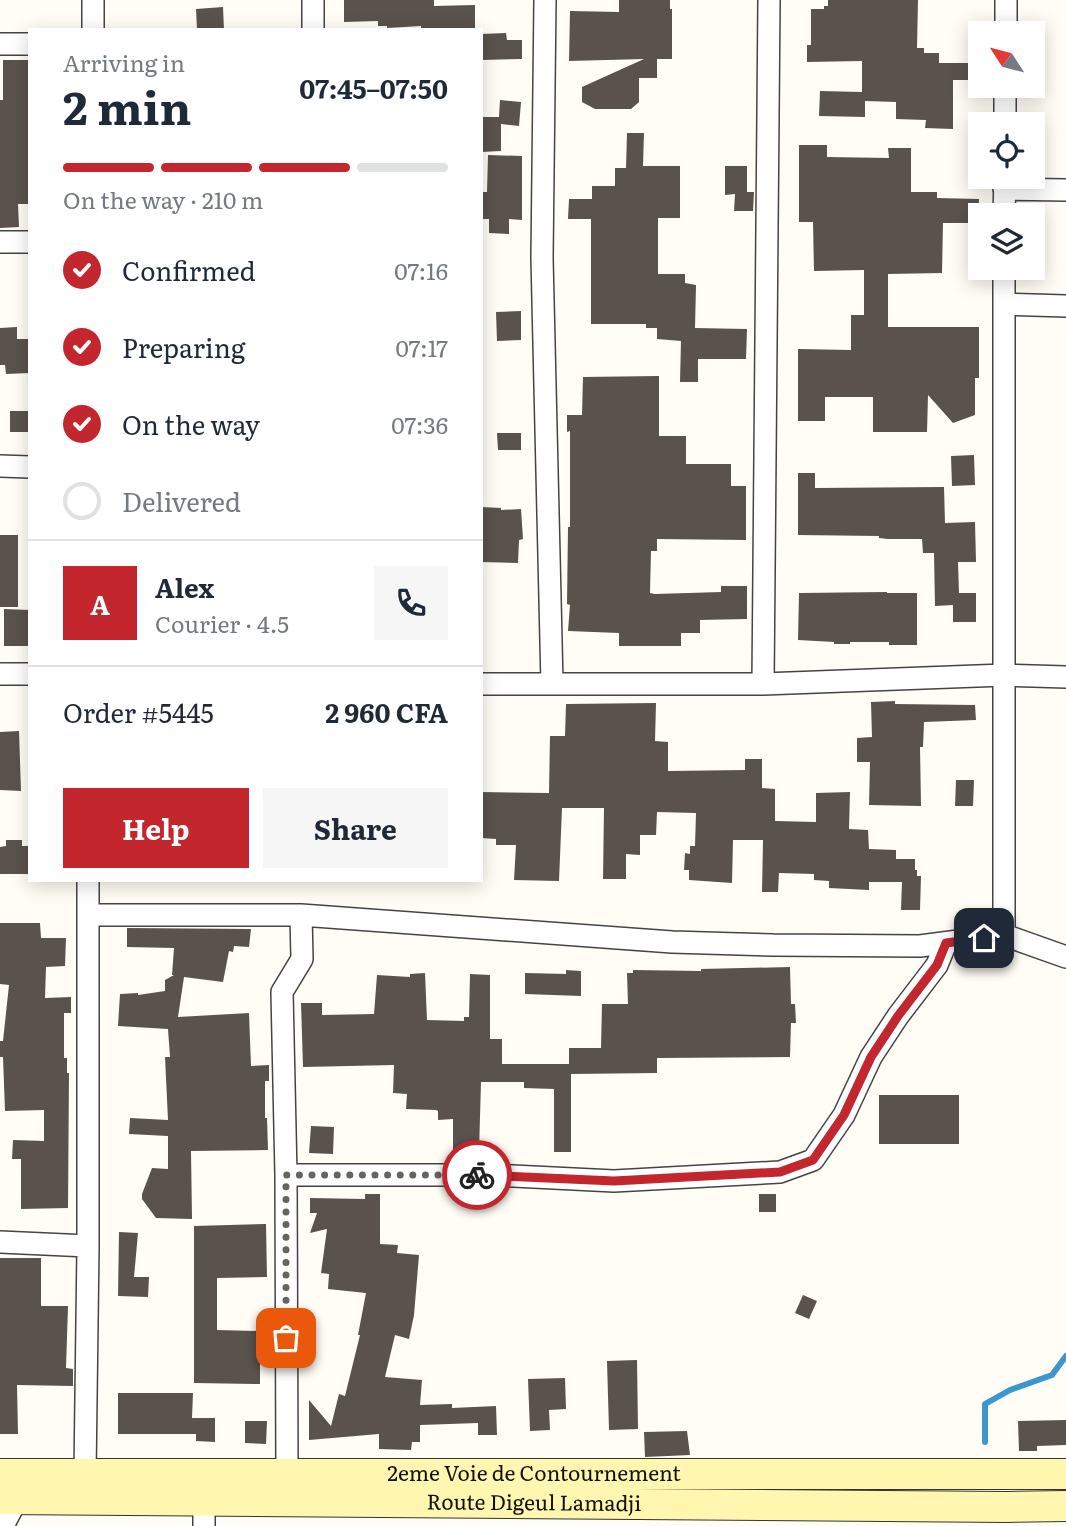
<!DOCTYPE html>
<meta charset="utf-8">
<style>
body{margin:0;font-family:Literata,serif;background:#f6f6f7;color:#1f2937;height:100vh;display:flex;flex-direction:column;font-size:26px;white-space:nowrap}
*{box-sizing:border-box;margin:0}
p{font-size:23px;color:#747a83}
.icon{flex:none;width:38px;height:38px;fill:none;stroke:currentColor;stroke-width:2;stroke-linecap:round;stroke-linejoin:round}
.map{position:relative;flex:1;overflow:hidden}
.side{position:absolute;left:28px;top:28px;width:455px;height:854px;display:flex;flex-direction:column;background:#fff;border-radius:0px;box-shadow:0 4px 18px #0003}
.side>*{flex:none}
.needle{width:46px;rotate:306deg}
.tools{position:absolute;left:968px;top:21px;display:grid;gap:14px}
.tools a{display:grid;place-items:center;width:77px;height:77px;border-radius:0px;background:#fff;box-shadow:0 4px 18px #0003;font-size:35px}
.pin{position:absolute;display:grid;place-items:center;width:60px;height:60px;color:#fff;margin:-30px;border-radius:14px;box-shadow:0 4px 10px #0006}
.courier{position:absolute;display:grid;place-items:center;width:70px;height:70px;margin:-35px;border:5px solid #c4262e;border-radius:50%;background:#fff;color:#222;box-shadow:0 2px 9px #0007}
.head em{font-style:normal;font-weight:700}
.head div{display:flex;flex-direction:column-reverse}
.head{display:flex;align-items:center;justify-content:space-between;height:119px;padding:0 35px}
h1{font-size:46px;font-weight:700;line-height:52px}
.bar{display:grid;grid-template-columns:repeat(4,1fr);gap:10px 7px;align-content:center;height:84px;padding:0 35px}
.bar i{height:9px;border-radius:5px;background:#e0e1e3}
.bar .selected{background:#c4262e}
.bar p{grid-column:span 4}
.line{display:flex;align-items:center;gap:18px;padding:0 35px;border-top:2px solid #e0e1e3}
.line div{flex:1}
.round{display:grid;place-items:center;flex:none;width:74px;height:74px;border-radius:0px;background:#f6f6f7}
ol{padding:0 35px;list-style:none}
li{display:flex;align-items:center;gap:21px;height:77px}
li p{margin-inline-start:auto}
li .icon{padding:7px;border-radius:50%;background:#c4262e;color:#fff;stroke-width:4}
li:last-child{color:#747a83}
li i{width:38px;height:38px;border:4px solid #e0e1e3;border-radius:50%}
.action{display:flex;gap:14px;margin-top:auto;padding:14px 35px}
.action a{flex:1;height:80px;border-radius:0px;background:#c4262e;color:#fff;font-size:28px;font-weight:700;line-height:80px;text-align:center}
.action a+a{background:#f6f6f7;color:#1f2937}
.map>svg:first-child{display:block}
</style>
<div class="map">
<svg width="1066" height="1526" viewBox="0 0 1066 1526">
<rect width="100%" height="100%" fill="#fffdf5"/>
<g fill="none" stroke-linecap="round" stroke-linejoin="round">
<path stroke="#3f96cf" stroke-width="6" d="M 985,1442 L 985,1404 L 1010,1390 L 1052,1375 L 1066,1356"/>
</g>
<path fill="#5a524d" d="M 344,0 L 434,0 L 434,6 L 475,5 L 475,29 L 421,30 L 421,26 L 387,28 L 387,26 L 378,26 L 378,21 L 344,22 Z
M 619,0 L 670,0 L 670,9 L 672,9 L 672,59 L 657,59 L 657,78 L 639,78 L 639,102 L 631,109 L 595,109 L 582,102 L 582,87 L 644,59 L 569,61 L 570,11 L 619,12 Z
M 828,0 L 918,0 L 917,48 L 924,48 L 924,53 L 939,53 L 939,63 L 971,63 L 971,80 L 953,80 L 953,129 L 925,128 L 926,120 L 896,119 L 896,102 L 865,101 L 865,117 L 819,116 L 820,91 L 862,92 L 862,61 L 807,62 L 807,45 L 811,45 L 811,9 L 824,9 L 824,6 L 828,6 Z
M 223,7 L 224,30 L 197,30 L 196,9 Z
M 506,33 L 507,40 L 522,40 L 522,59 L 481,60 L 481,34 Z
M 3,60 L 30,60 L 30,204 L 18,204 L 19,227 L 0,228 L 0,100 L 3,100 Z
M 500,100 L 521,102 L 519,126 L 501,124 L 501,151 L 481,152 L 481,117 L 499,117 Z
M 627,133 L 644,133 L 643,166 L 680,166 L 680,218 L 658,218 L 658,274 L 685,274 L 685,283 L 696,285 L 695,328 L 747,329 L 746,359 L 698,359 L 698,382 L 680,382 L 681,341 L 657,339 L 657,328 L 646,328 L 646,324 L 591,324 L 591,219 L 568,219 L 569,199 L 592,199 L 592,186 L 615,186 L 615,168 L 626,168 Z
M 799,145 L 827,145 L 827,157 L 889,158 L 888,148 L 911,148 L 911,192 L 937,192 L 937,198 L 979,199 L 978,223 L 943,223 L 942,273 L 888,274 L 888,327 L 979,327 L 979,378 L 975,378 L 975,415 L 953,423 L 928,395 L 927,432 L 873,432 L 873,397 L 825,397 L 825,421 L 798,421 L 798,349 L 851,350 L 851,315 L 864,315 L 864,270 L 814,271 L 813,222 L 799,222 Z
M 488,155 L 522,156 L 522,220 L 509,219 L 509,234 L 489,233 L 489,219 L 481,219 L 481,192 L 487,192 Z
M 725,166 L 747,166 L 747,192 L 754,192 L 753,211 L 734,211 L 735,194 L 725,195 Z
M 521,311 L 521,340 L 497,341 L 496,312 Z
M 17,327 L 17,339 L 30,339 L 30,373 L 6,374 L 5,365 L 0,365 L 0,328 Z
M 659,376 L 659,436 L 686,436 L 686,464 L 731,464 L 731,486 L 746,486 L 746,540 L 657,539 L 657,551 L 651,551 L 650,593 L 655,594 L 721,592 L 721,586 L 747,586 L 747,619 L 700,620 L 700,633 L 681,633 L 681,646 L 619,646 L 619,633 L 568,631 L 570,605 L 567,604 L 568,527 L 570,527 L 570,431 L 567,432 L 567,415 L 582,415 L 583,377 Z
M 10,411 L 30,411 L 30,432 L 10,432 Z
M 497,433 L 521,433 L 521,450 L 498,450 Z
M 974,455 L 975,485 L 952,486 L 951,456 Z
M 798,473 L 815,473 L 815,488 L 944,487 L 945,523 L 975,522 L 976,562 L 958,562 L 959,593 L 976,593 L 976,622 L 953,622 L 953,605 L 935,606 L 934,553 L 923,553 L 922,539 L 888,539 L 879,538 L 879,536 L 798,535 Z
M 481,507 L 501,508 L 501,510 L 521,509 L 523,539 L 519,540 L 518,563 L 481,562 Z
M 0,535 L 18,535 L 18,607 L 0,607 Z
M 887,592 L 887,593 L 917,593 L 917,645 L 889,645 L 889,642 L 850,642 L 850,644 L 834,644 L 834,642 L 798,640 L 799,593 Z
M 4,609 L 30,610 L 30,646 L 4,646 Z
M 895,701 L 895,704 L 975,705 L 976,720 L 924,722 L 923,747 L 920,747 L 921,806 L 869,805 L 870,762 L 857,762 L 857,738 L 872,737 L 871,702 Z
M 656,703 L 655,741 L 668,742 L 668,771 L 745,770 L 745,759 L 762,759 L 762,788 L 775,789 L 775,821 L 816,822 L 816,793 L 850,792 L 849,829 L 868,830 L 869,849 L 896,850 L 896,859 L 915,859 L 915,870 L 917,870 L 917,876 L 921,876 L 920,910 L 901,910 L 902,882 L 869,882 L 869,890 L 829,888 L 829,881 L 814,880 L 814,874 L 779,873 L 778,892 L 762,892 L 763,840 L 733,840 L 732,883 L 689,880 L 689,870 L 684,870 L 685,853 L 690,854 L 690,846 L 695,846 L 696,813 L 657,812 L 656,835 L 640,835 L 640,855 L 626,854 L 626,879 L 603,879 L 604,808 L 562,808 L 559,881 L 514,880 L 516,845 L 496,845 L 496,839 L 481,838 L 481,792 L 549,793 L 550,736 L 565,736 L 566,704 Z
M 19,731 L 21,791 L 0,790 L 0,732 Z
M 956,780 L 974,780 L 973,806 L 955,806 Z
M 6,840 L 22,840 L 22,846 L 30,846 L 30,874 L 0,874 L 0,847 L 6,846 Z
M 0,923 L 40,923 L 41,938 L 66,938 L 65,966 L 46,967 L 45,998 L 71,997 L 71,1013 L 64,1013 L 64,1058 L 67,1058 L 67,1073 L 69,1073 L 68,1208 L 21,1209 L 21,1159 L 12,1159 L 13,1140 L 44,1141 L 44,1110 L 5,1111 L 3,1057 L 0,1057 L 0,1041 L 3,1041 L 9,985 L 0,984 Z
M 127,928 L 251,929 L 249,947 L 234,946 L 233,952 L 229,951 L 223,982 L 184,977 L 178,1017 L 249,1013 L 251,1066 L 269,1065 L 269,1081 L 265,1081 L 265,1118 L 267,1118 L 268,1150 L 191,1151 L 192,1219 L 156,1218 L 142,1199 L 142,1194 L 152,1168 L 168,1169 L 168,1136 L 129,1134 L 130,1118 L 168,1120 L 165,1057 L 170,1057 L 168,1029 L 118,1026 L 120,994 L 138,993 L 138,995 L 165,991 L 165,980 L 174,975 L 172,975 L 174,948 L 127,947 Z
M 790,967 L 791,1004 L 795,1004 L 796,1023 L 791,1023 L 790,1057 L 657,1058 L 657,1073 L 571,1074 L 571,1152 L 554,1152 L 554,1089 L 524,1088 L 524,1082 L 481,1082 L 479,1152 L 453,1152 L 453,1119 L 438,1120 L 438,1111 L 436,1110 L 406,1109 L 407,1094 L 393,1093 L 394,1065 L 303,1067 L 301,1003 L 322,1003 L 322,1015 L 374,1014 L 377,975 L 410,977 L 410,974 L 425,973 L 427,1020 L 464,1021 L 464,1017 L 469,1017 L 470,974 L 490,975 L 490,1039 L 502,1039 L 502,1064 L 569,1064 L 569,1048 L 601,1048 L 602,1004 L 628,1004 L 627,973 L 633,973 L 633,970 L 701,971 L 701,969 Z
M 566,970 L 581,971 L 581,996 L 525,994 L 525,973 L 566,974 Z
M 879,1095 L 959,1095 L 959,1144 L 879,1144 Z
M 311,1126 L 334,1127 L 333,1154 L 309,1153 Z
M 365,1194 L 380,1194 L 380,1244 L 398,1245 L 397,1253 L 419,1255 L 414,1315 L 409,1339 L 395,1335 L 385,1377 L 422,1380 L 420,1405 L 452,1404 L 452,1408 L 496,1406 L 497,1435 L 478,1435 L 478,1423 L 420,1425 L 420,1442 L 412,1442 L 411,1450 L 379,1449 L 379,1434 L 309,1440 L 309,1400 L 331,1426 L 339,1394 L 345,1396 L 360,1335 L 358,1335 L 366,1293 L 328,1289 L 329,1274 L 321,1273 L 327,1229 L 310,1233 L 317,1213 L 310,1213 L 310,1198 L 365,1199 Z
M 759,1194 L 776,1194 L 776,1212 L 759,1212 Z
M 266,1224 L 267,1277 L 217,1278 L 217,1330 L 260,1331 L 260,1384 L 194,1383 L 194,1226 Z
M 119,1232 L 138,1233 L 134,1277 L 149,1277 L 148,1297 L 118,1296 Z
M 0,1258 L 41,1258 L 41,1306 L 68,1306 L 66,1368 L 73,1369 L 73,1386 L 17,1385 L 18,1434 L 0,1434 Z
M 803,1295 L 817,1301 L 809,1319 L 795,1313 Z
M 637,1360 L 638,1429 L 609,1430 L 607,1361 Z
M 565,1378 L 566,1409 L 549,1410 L 550,1430 L 530,1431 L 528,1379 Z
M 118,1393 L 193,1393 L 192,1418 L 215,1418 L 215,1442 L 196,1441 L 196,1434 L 118,1434 Z
M 1066,1420 L 1066,1445 L 1037,1446 L 1037,1451 L 1019,1451 L 1018,1421 Z
M 245,1421 L 267,1421 L 266,1444 L 245,1443 Z
M 687,1431 L 690,1455 L 645,1457 L 644,1432 Z"/>
<g fill="none" stroke-linecap="round" stroke-linejoin="round">
<g stroke="#444" stroke-width="24">
<path id="minor" d="M 93,0 L 93,30
M 313,0 L 313,30
M 545,0 L 542,258 L 552,684
M 1006,33 L 1006,0
M 0,44 L 30,44
M 1005,124 L 1005,86
M 1004,189 L 1066,190
M 1004,215 L 1005,177
M 0,242 L 30,242
M 1004,304 L 1066,306
M 0,466 L 30,467
M 0,674 L 30,674
M 481,684 L 763,684 L 1004,675 L 1066,677
M 763,684 L 769,0
M 88,915 L 301,915 L 672,942 L 773,945 L 920,946 L 1004,935 L 1066,957
M 1004,935 L 1004,268
M 286,1175 L 493,1175 L 614,1181 L 780,1172 L 813,1160 L 844,1115 L 871,1057 L 898,1016 L 937,965 L 946,943
M 0,1242 L 88,1246
M 85,1474 L 88,1246 L 88,880
M 287,1474 L 286,1175 L 282,992 L 302,959 L 301,915
M 204,1499 L 204,1526
M 3,1526 L 17,1499"/>
</g>
<g stroke="#333" stroke-width="32">
<g id="secondary">
<path id="s1" d="M 0,1474 L 1066,1474"/>
<path id="s2" d="M 0,1499 L 1007,1507 L 1066,1506"/>
</g>
</g>
<use href="#minor" stroke="#fff" stroke-width="21"/>
<use href="#secondary" stroke="#fff6b0" stroke-width="30"/>
</g>
<g fill="none" stroke-linecap="round" stroke-linejoin="round">
<path stroke="#646461" stroke-width="7" stroke-dasharray="0 12.6" d="M 286,1338 L 286,1175 L 477,1175"/>
<path stroke="#c4262e" stroke-width="9" d="M 477,1175 L 614,1181 L 780,1172 L 813,1160 L 844,1115 L 871,1057 L 898,1016 L 937,965 L 946,943 L 984,938"/>
</g>
<g text-anchor="middle" stroke-width="7" stroke-linejoin="round" paint-order="stroke">
<g font-size="21" fill="#111" stroke="#fff">
<text dy="7" stroke="none"><textPath href="#s1" startOffset="534">2eme Voie de Contournement</textPath></text>
<text dy="7" stroke="none"><textPath href="#s2" startOffset="534">Route Digeul Lamadji</textPath></text>
</g>
</g>
</svg>
<div class="tools">
<a><svg class="needle" viewBox="-14 -14 28 28"><path d="M0-13l5 13h-10z" fill="#e53935"/><path d="M0 13l5-13h-10z" fill="#747a83"/></svg></a>
<a><svg class="icon" aria-label="locate" viewBox="0 0 24 24"><circle cx="12" cy="12" r="6"/><path d="M12 2v4M12 18v4M2 12h4M18 12h4"/></svg></a>
<a><svg class="icon" aria-label="layers" viewBox="0 0 24 24"><path d="M12 4l9 5-9 5-9-5zM3 14l9 5 9-5"/></svg></a>
</div>
<div class="pin" style="left:286px;top:1338px;background:#ea580c"><svg class="icon" aria-label="bag" viewBox="0 0 24 24"><path d="M5 8h14l-1 12H6zM9 8a3 3 0 0 1 6 0"/></svg></div>
<div class="pin" style="left:984px;top:938px;background:#1f2937"><svg class="icon" aria-label="home" viewBox="0 0 24 24"><path d="M3 11l9-7 9 7M6 9v11h12V9"/></svg></div>
<div class="courier" style="left:477px;top:1175px"><svg class="icon" aria-label="bike" viewBox="0 0 24 24"><circle cx="6" cy="16" r="4"/><circle cx="18" cy="16" r="4"/><path d="M6 16l4-8h5l3 8M10 8l3 8H6M13 5h3"/></svg></div>
<section class="side">
<div class="head"><div><h1>2 min</h1><p>Arriving in</p></div><em>07:45–07:50</em></div>
<div class="bar"><i class="selected"></i><i class="selected"></i><i class="selected"></i><i></i><p>On the way · 210 m</p></div>
<ol>
<li><svg class="icon" aria-label="check" viewBox="0 0 24 24"><path d="M5 12l5 5 9-10"/></svg>Confirmed<p>07:16</p></li>
<li><svg class="icon" aria-label="check" viewBox="0 0 24 24"><path d="M5 12l5 5 9-10"/></svg>Preparing<p>07:17</p></li>
<li><svg class="icon" aria-label="check" viewBox="0 0 24 24"><path d="M5 12l5 5 9-10"/></svg>On the way<p>07:36</p></li>
<li><i></i>Delivered</li>
</ol>
<div class="line" style="height:126px"><b class="round" style="background:#c4262e;color:#fff">A</b><div><b>Alex</b><p>Courier · 4.5</p></div><a class="round"><svg class="icon" aria-label="phone" viewBox="0 0 24 24"><path d="M5 4h4l2 5-3 2q2 4 5 5l2-3 5 2v4C11 20 4 13 5 4z"/></svg></a></div>
<div class="line" style="height:91px"><div>Order #5445</div><b>2 960 CFA</b></div>
<div class="action"><a>Help</a><a>Share</a></div>
</section>
</div>
